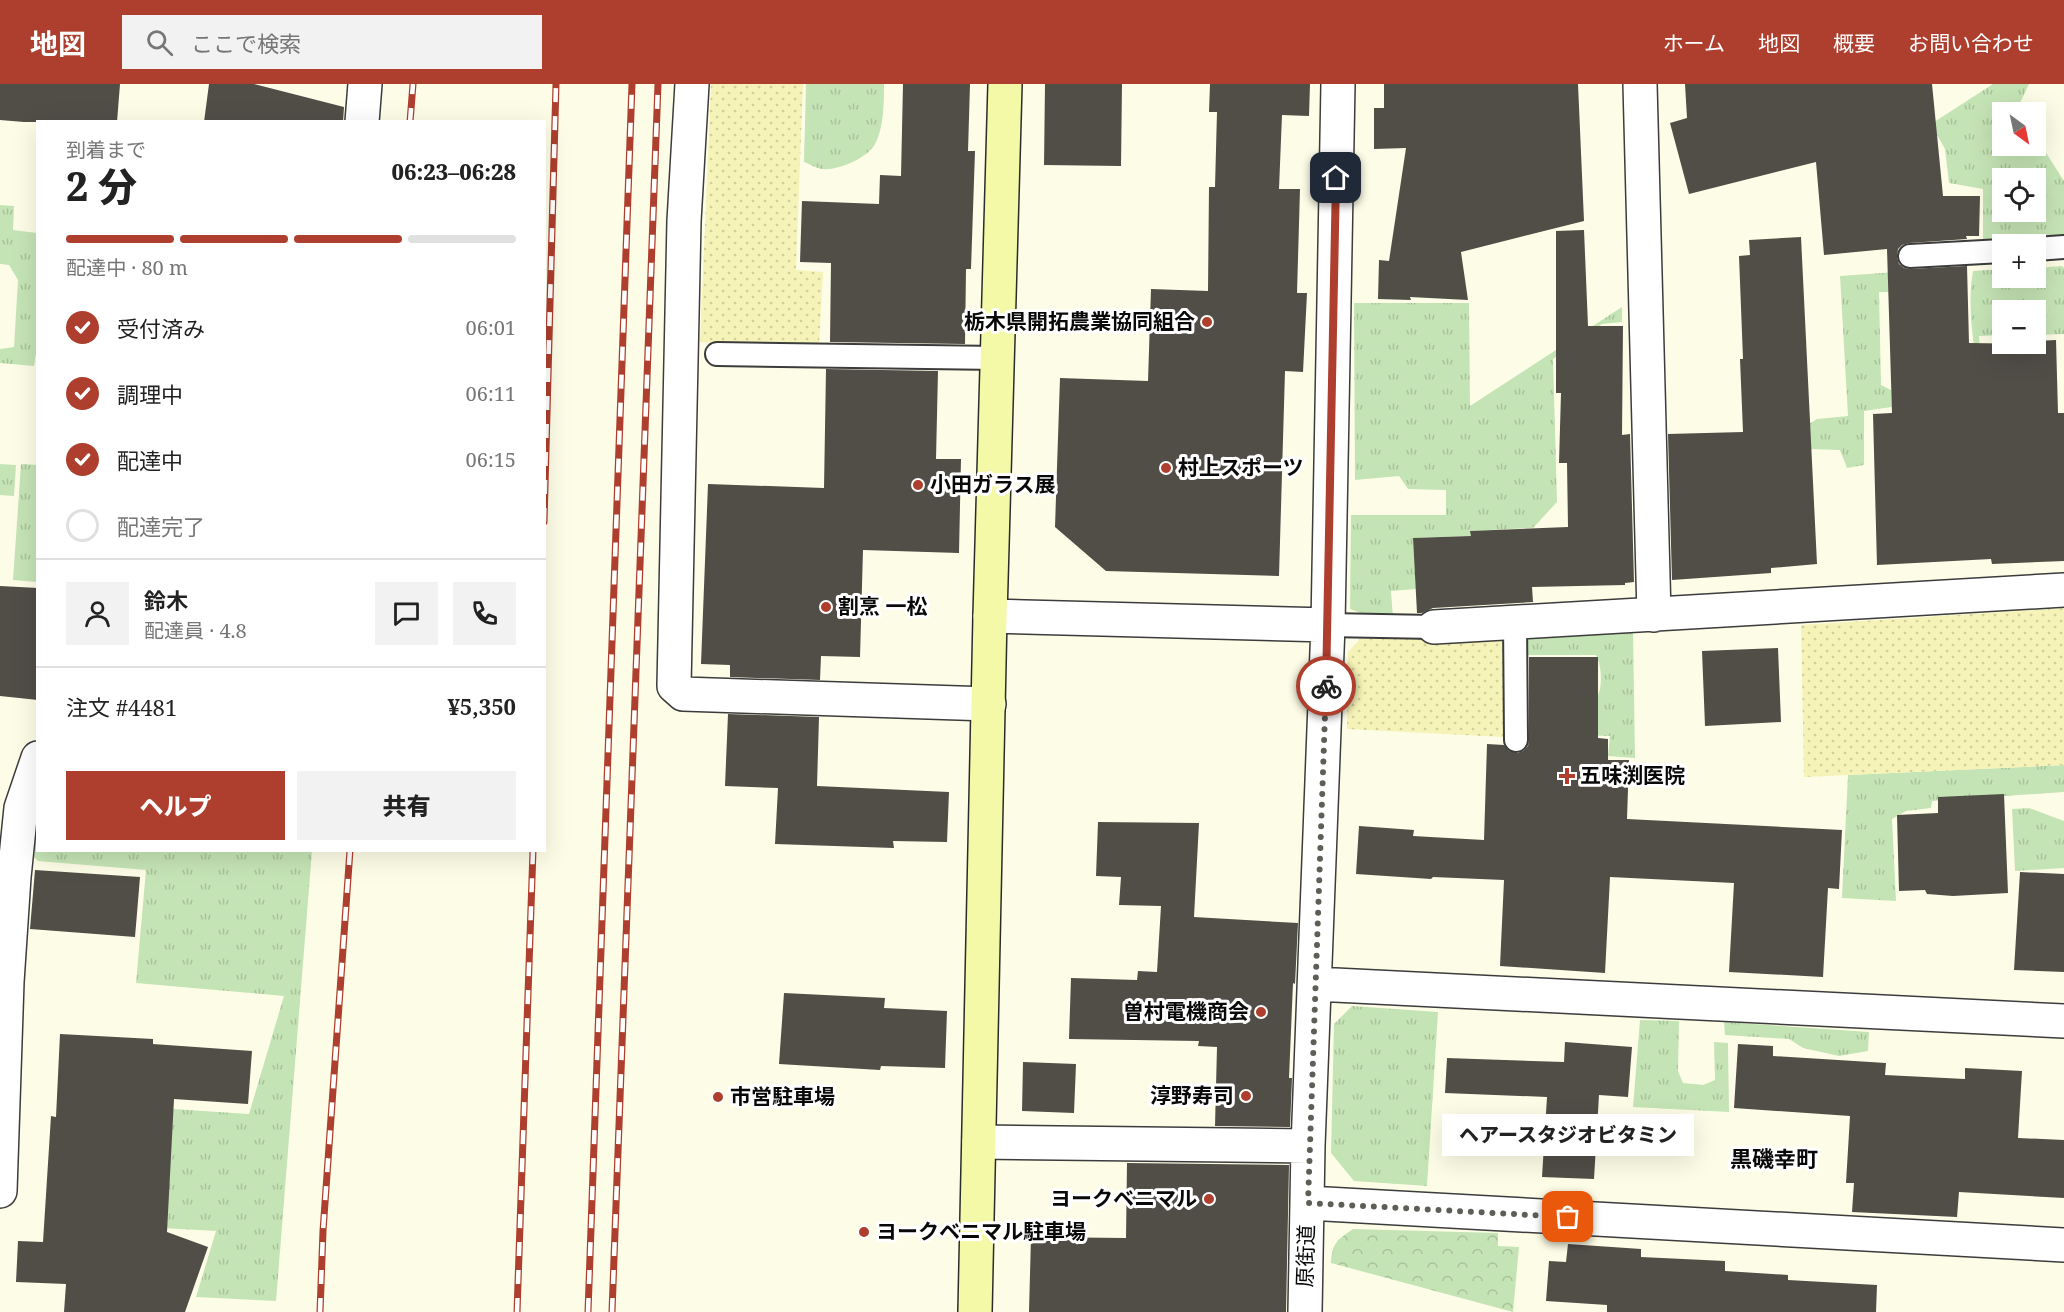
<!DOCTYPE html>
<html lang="ja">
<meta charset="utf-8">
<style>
body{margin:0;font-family:"Noto Serif","Noto Sans JP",serif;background:#f2f2f2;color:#222;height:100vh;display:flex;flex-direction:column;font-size:22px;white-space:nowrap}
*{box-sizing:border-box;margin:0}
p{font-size:20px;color:#767676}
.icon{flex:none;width:33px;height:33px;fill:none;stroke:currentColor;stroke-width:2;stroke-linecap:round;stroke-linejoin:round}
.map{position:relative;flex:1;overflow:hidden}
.drawer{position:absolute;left:36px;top:36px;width:510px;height:732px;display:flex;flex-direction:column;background:#fff;border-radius:0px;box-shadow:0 6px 24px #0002}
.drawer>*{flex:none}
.needle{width:39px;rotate:147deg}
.controls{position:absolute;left:1992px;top:18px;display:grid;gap:12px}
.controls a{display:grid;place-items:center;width:54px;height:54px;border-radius:0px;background:#fff;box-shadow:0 6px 24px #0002;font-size:30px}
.pin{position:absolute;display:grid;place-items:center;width:51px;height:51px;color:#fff;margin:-26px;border-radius:12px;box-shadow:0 3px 9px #0006}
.courier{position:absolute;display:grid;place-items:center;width:60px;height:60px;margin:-30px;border:4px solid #ae3e2d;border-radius:50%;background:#fff;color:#222;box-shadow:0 2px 8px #0007}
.bubble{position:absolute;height:42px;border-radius:0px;background:#fff;box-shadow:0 6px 24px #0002;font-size:20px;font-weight:800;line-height:42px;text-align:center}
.summary em{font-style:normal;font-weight:800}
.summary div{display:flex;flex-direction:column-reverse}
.summary{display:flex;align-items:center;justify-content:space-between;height:102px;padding:0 30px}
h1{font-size:39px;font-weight:800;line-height:45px}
.bar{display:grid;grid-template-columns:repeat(4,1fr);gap:9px 6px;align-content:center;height:72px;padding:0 30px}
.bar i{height:8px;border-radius:4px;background:#e0e0e0}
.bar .active{background:#ae3e2d}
.bar p{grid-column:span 4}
.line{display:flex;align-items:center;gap:15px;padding:0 30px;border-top:2px solid #e0e0e0}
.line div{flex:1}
.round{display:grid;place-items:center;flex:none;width:63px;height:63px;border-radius:0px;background:#f2f2f2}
ol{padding:0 30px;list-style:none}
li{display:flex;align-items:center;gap:18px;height:66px}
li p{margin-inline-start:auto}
li .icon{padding:6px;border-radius:50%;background:#ae3e2d;color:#fff;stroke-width:4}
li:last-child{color:#767676}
li i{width:33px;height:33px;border:3px solid #e0e0e0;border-radius:50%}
.cta{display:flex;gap:12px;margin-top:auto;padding:12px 30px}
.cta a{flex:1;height:69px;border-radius:0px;background:#ae3e2d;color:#fff;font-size:24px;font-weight:800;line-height:69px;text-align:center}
.cta a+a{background:#f2f2f2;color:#222}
header{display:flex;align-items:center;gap:36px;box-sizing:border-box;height:84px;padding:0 30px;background:#ae3e2d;color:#fff}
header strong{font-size:28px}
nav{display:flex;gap:33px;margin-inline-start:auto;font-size:21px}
.search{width:420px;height:54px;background:#f2f2f2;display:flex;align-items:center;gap:15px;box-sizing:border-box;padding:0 21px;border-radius:0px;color:#767676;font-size:22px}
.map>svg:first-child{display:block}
</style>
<header>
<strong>地図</strong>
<div class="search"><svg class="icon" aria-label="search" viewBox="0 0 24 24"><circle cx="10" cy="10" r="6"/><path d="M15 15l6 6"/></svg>ここで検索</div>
<nav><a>ホーム</a><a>地図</a><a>概要</a><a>お問い合わせ</a></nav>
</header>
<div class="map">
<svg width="2064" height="1228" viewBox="0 0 2064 1228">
<defs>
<pattern id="grass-tufts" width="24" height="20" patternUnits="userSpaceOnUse" patternTransform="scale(1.5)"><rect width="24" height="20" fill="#c5e4b5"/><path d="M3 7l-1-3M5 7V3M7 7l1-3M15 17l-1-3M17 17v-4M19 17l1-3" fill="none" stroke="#a8c29a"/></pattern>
<pattern id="sand-dots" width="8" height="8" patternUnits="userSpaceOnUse" patternTransform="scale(1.5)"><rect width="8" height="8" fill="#f5f3b7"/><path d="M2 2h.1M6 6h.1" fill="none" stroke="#d1cf9c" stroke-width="1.8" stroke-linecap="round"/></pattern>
<pattern id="park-crowns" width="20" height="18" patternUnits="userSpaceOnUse" patternTransform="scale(1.5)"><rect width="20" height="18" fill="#c5e4b5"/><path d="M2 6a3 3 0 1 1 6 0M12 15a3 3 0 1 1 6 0" fill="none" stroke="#a8c29a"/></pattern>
</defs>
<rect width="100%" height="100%" fill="#fdfde7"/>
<path fill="url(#grass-tufts)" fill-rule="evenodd" d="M 806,0 L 884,0 C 884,18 884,44 875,60 C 868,74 837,87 822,85 C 816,84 809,80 804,78 Z
M 1993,0 L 2029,0 L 2019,21 L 2023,28 L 2002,28 L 2002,62 L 2036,62 L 2036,53 L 2064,97 L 2064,152 L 1983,156 L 1983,105 L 1949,99 L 1945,65 L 1931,40 ZM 2002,94 L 2036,94 L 2036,128 L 2002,128 Z
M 0,121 L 14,122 L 13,146 L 37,149 L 38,256 L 34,282 L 0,279 L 0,265 L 14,263 L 18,196 L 9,181 L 0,180 Z
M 2062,182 L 2064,184 L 2064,250 L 2036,251 L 2036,226 L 2002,226 L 2002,251 L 1979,252 L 1984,313 C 1975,274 1966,227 1973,187 L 2002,185 L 2002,194 L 2036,194 L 2036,184 Z
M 1896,188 L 1897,208 L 1879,208 L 1881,301 L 1891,306 L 1892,323 L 1864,327 L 1864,381 L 1847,384 L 1840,366 L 1809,365 L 1806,342 L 1817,335 L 1848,332 L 1840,192 Z
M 1354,219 L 1469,219 L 1470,322 L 1622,223 L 1622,238 L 1602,240 L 1553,275 L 1557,418 L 1533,444 L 1471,447 L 1471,452 L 1413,454 L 1416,505 L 1391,507 L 1393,534 L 1369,532 L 1350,525 L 1351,431 L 1446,431 L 1446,406 L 1408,405 L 1399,392 L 1355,396 Z
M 0,380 L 16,381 L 14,412 L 0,411 Z
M 21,380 L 37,381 L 37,498 L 13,496 Z
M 1633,546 L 1635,674 L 1608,672 L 1610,652 L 1537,650 L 1596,615 C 1603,605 1602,582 1596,571 L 1522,571 L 1523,551 Z
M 2064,681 L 2064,708 L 1932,717 L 1931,724 L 1906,727 L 1892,735 L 1896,817 L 1842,814 L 1848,691 Z
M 2029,724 L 2064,737 L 2064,784 L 2015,787 L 2012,725 Z
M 37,728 L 38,766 L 312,767 L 276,1217 L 196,1213 L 216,1147 L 144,1143 L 173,1025 L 249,1030 L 284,912 L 136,899 L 146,786 L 38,777 L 34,773 Z
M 1352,922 L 1438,928 L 1427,1102 L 1354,1097 L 1331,1069 L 1334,940 Z
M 1640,936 L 1679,937 L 1678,987 L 1683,999 L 1703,1001 L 1715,996 L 1714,958 L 1728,959 L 1729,1028 L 1633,1023 Z
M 1724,938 L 1869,948 L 1868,967 L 1839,972 L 1803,964 L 1789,955 L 1725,951 Z"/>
<path fill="url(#sand-dots)" d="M 711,0 L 803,0 L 796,186 L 823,188 L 819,262 L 700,258 Z
M 2064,524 L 2064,681 L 1804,693 L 1801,541 Z
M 1360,555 L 1505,555 L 1503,653 L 1347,645 L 1348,568 Z"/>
<path fill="url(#park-crowns)" d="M 1353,1145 L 1498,1149 L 1498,1162 L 1519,1163 L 1513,1228 L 1331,1179 C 1332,1159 1337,1156 1353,1145 Z"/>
<path fill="#514d47" d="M 0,0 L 120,0 L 117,38 L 24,38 L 0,36 Z
M 209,0 L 254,0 L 344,23 L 343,38 L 204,38 Z
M 903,0 L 970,0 L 968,67 L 975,67 L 971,185 L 966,185 L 965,260 L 830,258 L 831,179 L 800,178 L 802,117 L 879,120 L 880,91 L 901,92 Z
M 1045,0 L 1122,0 L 1121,82 L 1044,81 Z
M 1210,0 L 1310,0 L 1309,32 L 1282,31 L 1279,105 L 1300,105 L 1297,209 L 1307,209 L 1303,288 L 1285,287 L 1279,492 L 1106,487 L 1055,443 L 1060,294 L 1148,297 L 1151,205 L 1208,207 L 1209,103 L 1215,103 L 1217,28 L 1209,28 Z
M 1384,0 L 1578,0 L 1584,137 L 1461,168 L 1468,216 L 1410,213 L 1411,216 L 1378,215 L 1379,176 L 1389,177 L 1406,64 L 1374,65 L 1374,24 L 1384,24 Z
M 1685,0 L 1932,0 L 1943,112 L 1980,112 L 1979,152 L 1966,152 L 1967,155 L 1909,159 L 1902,161 L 1898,165 L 1897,173 L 1899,180 L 1904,184 L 1910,185 L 1967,182 L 1969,259 L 2036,260 L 2036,257 L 2056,256 L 2058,329 L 2064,329 L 2064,477 L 1992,480 L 1991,475 L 1877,481 L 1873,330 L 1892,329 L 1887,165 L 1824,171 L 1816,78 L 1689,110 L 1670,39 L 1687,34 Z
M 1584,146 L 1588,242 L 1623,242 L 1622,351 L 1630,350 L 1634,498 L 1625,499 L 1625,501 L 1532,503 L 1533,518 L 1433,524 L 1422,529 L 1417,529 L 1413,454 L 1471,452 L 1470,447 L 1568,443 L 1567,379 L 1559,379 L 1561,309 L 1556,309 L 1556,147 Z
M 1801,153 L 1817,480 L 1771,484 L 1771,489 L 1672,496 L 1668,350 L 1743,348 L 1740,275 L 1743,275 L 1739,172 L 1750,171 L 1749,156 Z
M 826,285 L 938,287 L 936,375 L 961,375 L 959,469 L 863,466 L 860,573 L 821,572 L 820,596 L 730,593 L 730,581 L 701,580 L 708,400 L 824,404 Z
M 0,502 L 38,504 L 38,616 L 0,612 Z
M 1778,564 L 1781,638 L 1705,642 L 1702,567 Z
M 1529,573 L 1598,573 L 1598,654 L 1608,655 L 1608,676 L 1629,676 L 1627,735 L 1842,746 L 1839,805 L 1828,804 L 1823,893 L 1729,888 L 1734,799 L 1610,793 L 1605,889 L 1500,882 L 1504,796 L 1433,793 L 1431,795 L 1356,790 L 1359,742 L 1414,746 L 1413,752 L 1484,756 L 1487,660 L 1504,661 L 1509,667 L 1517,669 L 1523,667 L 1528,662 L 1529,656 Z
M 728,630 L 819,633 L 817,702 L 949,708 L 947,758 L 893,757 L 894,764 L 775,760 L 778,704 L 725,702 Z
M 2004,710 L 2008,809 L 1953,812 L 1927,810 L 1925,806 L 1899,807 L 1897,731 L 1938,729 L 1938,713 Z
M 1098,738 L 1199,739 L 1194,833 L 1298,839 L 1295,900 L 1293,899 L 1289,994 L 1292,994 L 1290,1043 L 1215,1042 L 1217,963 L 1198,962 L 1199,957 L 1069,955 L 1071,894 L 1137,896 L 1138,887 L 1157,888 L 1161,822 L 1119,821 L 1121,793 L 1096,792 Z
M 35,786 L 140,793 L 135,853 L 30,845 Z
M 2020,788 L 2064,790 L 2064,888 L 2014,886 Z
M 784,909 L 885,914 L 884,924 L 947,927 L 945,984 L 881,982 L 880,986 L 779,980 Z
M 60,950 L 153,955 L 153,960 L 252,967 L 248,1020 L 174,1015 L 167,1148 L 208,1163 L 185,1228 L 64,1228 L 66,1200 L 16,1198 L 18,1157 L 43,1158 L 51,1032 L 56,1033 Z
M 1565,958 L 1632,963 L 1628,1013 L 1599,1011 L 1594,1095 L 1542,1093 L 1547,1013 L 1445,1009 L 1447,974 L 1564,978 Z
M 1738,960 L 1773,962 L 1773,972 L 1886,979 L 1885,991 L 1965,995 L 1965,984 L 2022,987 L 2018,1054 L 2064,1056 L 2064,1114 L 1959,1108 L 1957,1133 L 1852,1128 L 1854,1099 L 1846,1099 L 1850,1032 L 1734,1024 Z
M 1023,978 L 1076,980 L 1074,1029 L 1022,1027 Z
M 1127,1079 L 1289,1081 L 1286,1228 L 1029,1228 L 1031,1153 L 1126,1154 Z
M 1568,1160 L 1641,1165 L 1641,1173 L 1725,1177 L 1725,1187 L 1788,1191 L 1788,1196 L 1877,1201 L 1876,1228 L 1607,1228 L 1607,1221 L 1546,1217 L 1549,1177 L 1566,1178 Z"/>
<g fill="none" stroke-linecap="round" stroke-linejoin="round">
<g stroke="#3c3c3c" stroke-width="26">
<path id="lane" d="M 2036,165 L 2064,163
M 1910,172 L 2002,167
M 717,270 L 998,274
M 1515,537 L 1516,656
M 1328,541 L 1434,543"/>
</g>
<g stroke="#3c3c3c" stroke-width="36">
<path id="street" d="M 692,0 L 684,137 L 674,602 L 683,610 L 989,620
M 1640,0 L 1654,531
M 362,38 L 365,0
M 990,532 L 1328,541
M 1434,543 L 2064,506
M 1315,900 L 2064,937
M 979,1058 L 1308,1062
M 0,1107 L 7,898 L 14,793 L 21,724 L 38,674
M 1308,1119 L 2064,1161
M 1305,1228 L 1308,1062 L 1328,541 L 1338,0"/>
</g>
<g stroke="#2b2b2b" stroke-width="36">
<path id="secondary" d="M 975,1228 L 990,532 L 1005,0"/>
</g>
<use href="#lane" stroke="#fff" stroke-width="22"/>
<use href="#street" stroke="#fff" stroke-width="33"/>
<use href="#secondary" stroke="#f4f9a7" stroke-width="33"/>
<g stroke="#ae3e2d" stroke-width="7">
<path id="rail" d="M 410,38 L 413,0
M 544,438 L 556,0
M 320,1228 L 323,1147 L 350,766
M 517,1228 L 533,766
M 588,1228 L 632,0
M 612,1228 L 658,0"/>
</g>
<use href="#rail" stroke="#fff" stroke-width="4.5" stroke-dasharray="14" stroke-linecap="butt"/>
</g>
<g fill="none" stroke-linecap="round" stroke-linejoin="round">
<path stroke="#5e5e57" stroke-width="6" stroke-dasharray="0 10.8" d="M 1326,602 L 1308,1119 L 1568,1133"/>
<path stroke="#ae3e2d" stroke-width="8" d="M 1326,602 L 1336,94"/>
</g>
<g fill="#ae3e2d" stroke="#fff" stroke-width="2">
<circle cx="1207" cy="238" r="6"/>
<circle cx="1166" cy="384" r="6"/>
<circle cx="918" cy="401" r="6"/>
<circle cx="826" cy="523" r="6"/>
<path d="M1564 683h6v6h6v6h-6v6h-6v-6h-6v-6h6z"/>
<circle cx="1261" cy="928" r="6"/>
<circle cx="1246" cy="1012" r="6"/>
<circle cx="718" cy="1013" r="6"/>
<circle cx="1209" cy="1115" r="6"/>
<circle cx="864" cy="1148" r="6"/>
</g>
<g text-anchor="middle" stroke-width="6" stroke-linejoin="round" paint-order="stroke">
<g font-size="21" font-weight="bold" fill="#090909" stroke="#fff" text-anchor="start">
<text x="1195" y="245" text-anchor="end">栃木県開拓農業協同組合</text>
<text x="1178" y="391">村上スポーツ</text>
<text x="930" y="408">小田ガラス展</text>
<text x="838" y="530">割烹 一松</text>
<text x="1580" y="699">五味渕医院</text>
<text x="1249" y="935" text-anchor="end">曽村電機商会</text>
<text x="1234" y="1019" text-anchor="end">淳野寿司</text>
<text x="730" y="1020">市営駐車場</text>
<text x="1197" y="1122" text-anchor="end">ヨークベニマル</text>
<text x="876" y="1155">ヨークベニマル駐車場</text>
</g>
<g font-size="21" fill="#090909" stroke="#fff">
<text transform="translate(1306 1172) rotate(-88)" y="7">原街道</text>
</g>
<g font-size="22" font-weight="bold" fill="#090909" stroke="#fff">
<text x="1774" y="1083">黒磯幸町</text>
</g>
</g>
</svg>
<div class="controls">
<a><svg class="needle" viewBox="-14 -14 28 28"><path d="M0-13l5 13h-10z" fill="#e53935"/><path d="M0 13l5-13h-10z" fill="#767676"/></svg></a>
<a><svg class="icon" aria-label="locate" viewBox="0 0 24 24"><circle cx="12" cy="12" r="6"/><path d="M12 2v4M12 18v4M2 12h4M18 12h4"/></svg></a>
<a>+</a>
<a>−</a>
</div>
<div class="pin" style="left:1568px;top:1133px;background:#ea580c"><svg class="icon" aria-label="bag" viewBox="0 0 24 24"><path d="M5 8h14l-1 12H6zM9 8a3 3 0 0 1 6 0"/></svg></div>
<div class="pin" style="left:1336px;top:94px;background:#1f2937"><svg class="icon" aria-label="home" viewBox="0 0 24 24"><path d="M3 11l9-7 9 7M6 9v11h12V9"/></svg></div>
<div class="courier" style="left:1326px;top:602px"><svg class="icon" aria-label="bike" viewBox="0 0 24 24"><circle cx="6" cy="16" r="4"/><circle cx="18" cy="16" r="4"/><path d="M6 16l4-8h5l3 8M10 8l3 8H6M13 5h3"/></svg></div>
<div class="bubble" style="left:1442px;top:1030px;width:252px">ヘアースタジオビタミン</div>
<section class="drawer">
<div class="summary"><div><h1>2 分</h1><p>到着まで</p></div><em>06:23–06:28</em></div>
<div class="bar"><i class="active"></i><i class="active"></i><i class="active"></i><i></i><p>配達中 · 80 m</p></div>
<ol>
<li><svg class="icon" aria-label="check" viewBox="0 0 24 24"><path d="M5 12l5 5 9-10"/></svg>受付済み<p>06:01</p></li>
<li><svg class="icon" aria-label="check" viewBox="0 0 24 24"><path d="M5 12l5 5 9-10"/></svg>調理中<p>06:11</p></li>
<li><svg class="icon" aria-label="check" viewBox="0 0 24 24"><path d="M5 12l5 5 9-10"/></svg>配達中<p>06:15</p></li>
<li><i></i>配達完了</li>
</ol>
<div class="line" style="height:108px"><a class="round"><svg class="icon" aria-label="person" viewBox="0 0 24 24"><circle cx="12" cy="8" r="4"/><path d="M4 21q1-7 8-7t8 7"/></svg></a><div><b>鈴木</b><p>配達員 · 4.8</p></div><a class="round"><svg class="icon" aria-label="chat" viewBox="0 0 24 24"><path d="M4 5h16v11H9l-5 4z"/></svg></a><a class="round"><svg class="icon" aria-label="phone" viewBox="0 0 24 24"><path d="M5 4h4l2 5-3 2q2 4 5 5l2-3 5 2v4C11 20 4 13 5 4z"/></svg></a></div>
<div class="line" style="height:78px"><div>注文 #4481</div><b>¥5,350</b></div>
<div class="cta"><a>ヘルプ</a><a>共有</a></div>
</section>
</div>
